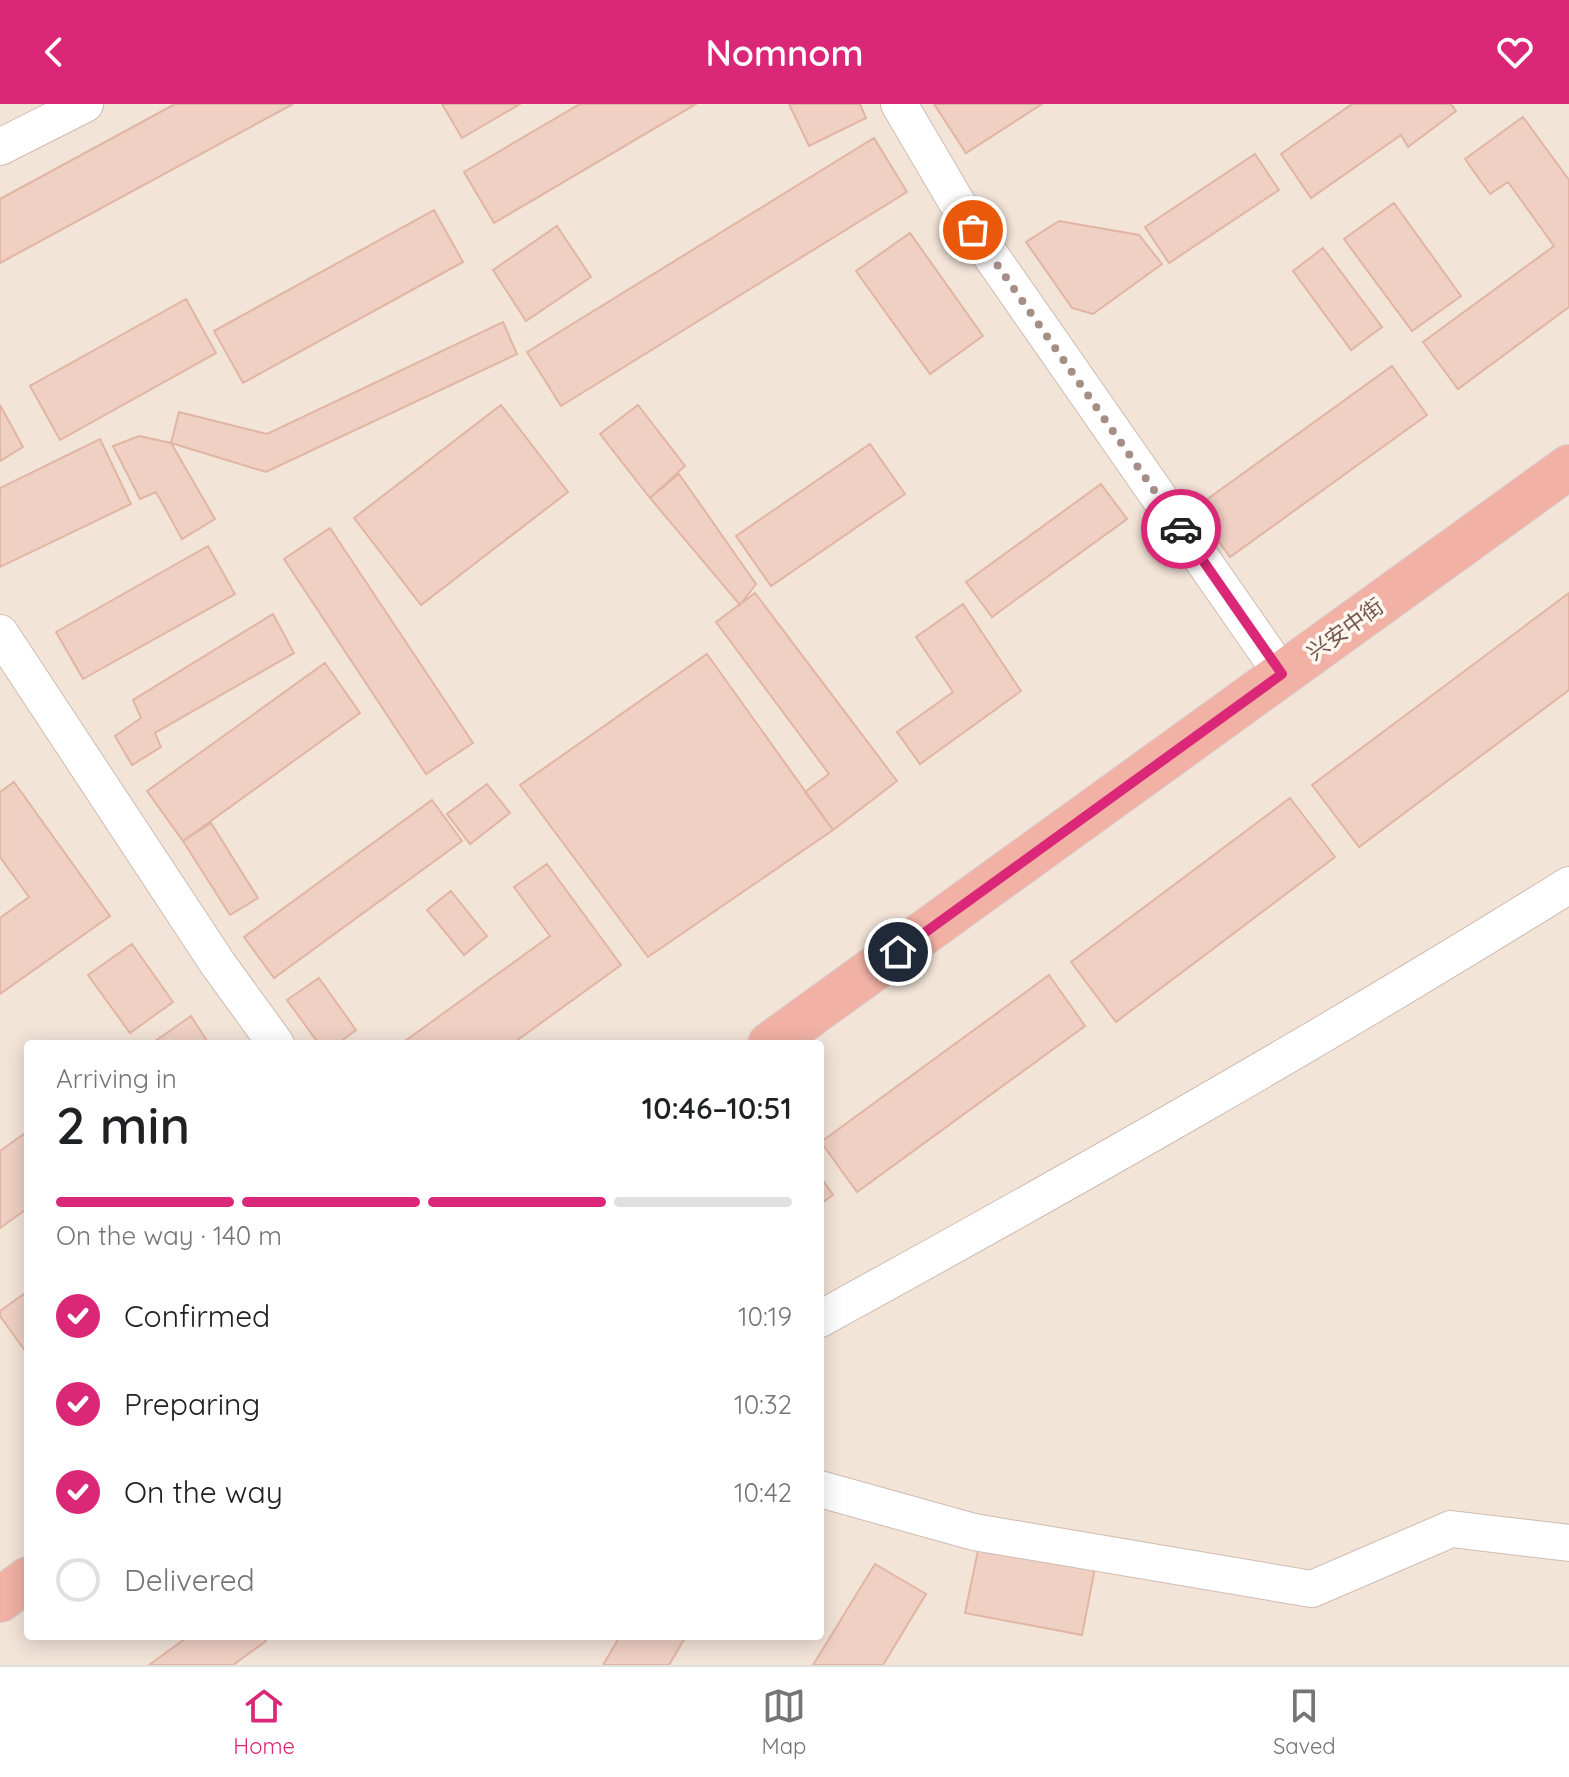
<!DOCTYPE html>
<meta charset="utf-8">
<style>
body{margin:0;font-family:Quicksand,"Noto Sans SC",sans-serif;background:#f6f6f6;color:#202124;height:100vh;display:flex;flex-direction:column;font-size:30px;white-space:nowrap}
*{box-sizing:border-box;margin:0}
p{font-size:26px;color:#757577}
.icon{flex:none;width:44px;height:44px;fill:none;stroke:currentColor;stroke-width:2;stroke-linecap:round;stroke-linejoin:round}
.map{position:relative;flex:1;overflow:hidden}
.side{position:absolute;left:24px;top:936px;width:800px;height:600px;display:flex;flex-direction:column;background:#fff;border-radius:8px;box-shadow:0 4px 20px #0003}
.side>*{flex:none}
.pin{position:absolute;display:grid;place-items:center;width:68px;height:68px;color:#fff;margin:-34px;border:4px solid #fff;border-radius:50%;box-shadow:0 2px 8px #0007}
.courier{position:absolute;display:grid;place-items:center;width:80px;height:80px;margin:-40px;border:6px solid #db2777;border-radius:50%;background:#fff;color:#222;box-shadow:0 2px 10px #0007}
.head em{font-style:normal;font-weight:600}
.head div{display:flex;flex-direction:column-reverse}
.head{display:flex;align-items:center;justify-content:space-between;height:136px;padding:0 32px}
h1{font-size:52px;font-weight:600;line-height:60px}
.bar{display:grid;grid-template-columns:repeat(4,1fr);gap:12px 8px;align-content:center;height:96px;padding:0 32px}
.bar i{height:10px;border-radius:6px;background:#e0e0e0}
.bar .active{background:#db2777}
.bar p{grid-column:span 4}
ol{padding:0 32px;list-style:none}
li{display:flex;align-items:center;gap:24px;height:88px}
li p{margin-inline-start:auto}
li .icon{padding:8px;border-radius:50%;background:#db2777;color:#fff;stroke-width:4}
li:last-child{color:#757577}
li i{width:44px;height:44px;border:4px solid #e0e0e0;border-radius:50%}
header{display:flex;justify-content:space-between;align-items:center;height:104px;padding:0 32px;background:#db2777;color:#fff;font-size:36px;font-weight:600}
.dock{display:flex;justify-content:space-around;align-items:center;height:112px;border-top:2px solid #e0e0e0;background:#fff;font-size:22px;color:#757577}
.dock a{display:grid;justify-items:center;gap:4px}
.dock .active{color:#db2777}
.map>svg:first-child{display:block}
</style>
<header><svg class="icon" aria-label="back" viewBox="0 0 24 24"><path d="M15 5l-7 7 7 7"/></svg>Nomnom<svg class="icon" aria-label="heart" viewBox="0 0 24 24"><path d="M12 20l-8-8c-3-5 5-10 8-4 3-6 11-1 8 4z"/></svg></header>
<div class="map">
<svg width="1569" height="1561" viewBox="0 0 1569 1561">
<rect width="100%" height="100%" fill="#fbf3ea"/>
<path fill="#f3e4d8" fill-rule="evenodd" d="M 0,0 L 1569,0 L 1569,1561 L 0,1561 ZM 28,940 L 820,940 L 820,1532 L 28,1532 Z"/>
<path fill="#efd0c3" stroke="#e1b5a4" stroke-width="2" d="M 175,0 L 293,0 L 0,159 L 0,95 Z
M 442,0 L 520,0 L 462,34 Z
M 580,0 L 696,0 L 494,119 L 464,68 Z
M 789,0 L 860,0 L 866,14 L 809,42 Z
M 934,0 L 1042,0 L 966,49 Z
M 1352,0 L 1451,0 L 1456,7 L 1408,43 L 1401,31 L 1311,94 L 1281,50 Z
M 1523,13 L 1569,76 L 1569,203 L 1458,285 L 1423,238 L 1554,142 L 1508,78 L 1490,90 L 1465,55 Z
M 874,34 L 907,88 L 561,302 L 527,248 Z
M 1255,50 L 1279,86 L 1169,159 L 1145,123 Z
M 1394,99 L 1461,192 L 1412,227 L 1344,135 Z
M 434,106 L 463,158 L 243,279 L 214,227 Z
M 1059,117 L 1139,131 L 1162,160 L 1093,210 L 1072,204 L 1026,138 Z
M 557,122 L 591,173 L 526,217 L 493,166 Z
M 910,129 L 983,232 L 930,270 L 856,167 Z
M 1323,144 L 1382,223 L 1351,246 L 1293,167 Z
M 186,195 L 216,249 L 60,336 L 30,282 Z
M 503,218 L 517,250 L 266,368 L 171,339 L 179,308 L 267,330 Z
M 1392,262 L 1427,311 L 1230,453 L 1195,404 Z
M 0,301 L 23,343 L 0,357 Z
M 501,301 L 568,388 L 421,501 L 354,414 Z
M 638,301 L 685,362 L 650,394 L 600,330 Z
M 139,332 L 171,339 L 215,415 L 182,435 L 156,388 L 140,395 L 113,342 Z
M 100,335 L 131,400 L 0,463 L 0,384 Z
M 870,340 L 905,390 L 771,482 L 736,432 Z
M 679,370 L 756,480 L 740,501 L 650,394 Z
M 1101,380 L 1127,415 L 992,513 L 966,478 Z
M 330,424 L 473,639 L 426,670 L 284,455 Z
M 208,442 L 235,490 L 83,575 L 56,528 Z
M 755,489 L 897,677 L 833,726 L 805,688 L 829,670 L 716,518 Z
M 1569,489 L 1569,586 L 1359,743 L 1312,681 Z
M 963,500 L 1021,587 L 920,660 L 897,628 L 953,588 L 916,533 Z
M 273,510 L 294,549 L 155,629 L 161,643 L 132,661 L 115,632 L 141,614 L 133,596 Z
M 707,550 L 833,726 L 648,853 L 520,681 Z
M 325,559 L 360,609 L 183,737 L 147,687 Z
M 14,678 L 110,812 L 0,890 L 0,814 L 29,793 L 0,753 L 0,688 Z
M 487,680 L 510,709 L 470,740 L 447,710 Z
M 1290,694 L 1335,753 L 1116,918 L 1071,858 Z
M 432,696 L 462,737 L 274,874 L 244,833 Z
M 211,719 L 258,794 L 230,811 L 183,737 Z
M 547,760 L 621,861 L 512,940 L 401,940 L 550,832 L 514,783 Z
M 451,787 L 487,832 L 464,851 L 427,806 Z
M 132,840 L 173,898 L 130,929 L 88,871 Z
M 1049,871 L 1085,922 L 857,1088 L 821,1038 Z
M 319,874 L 356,926 L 337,940 L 319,940 L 287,896 Z
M 191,912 L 209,940 L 151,940 Z
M 28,1027 L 28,1104 L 0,1124 L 0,1047 Z
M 820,1072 L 833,1091 L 820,1100 Z
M 28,1187 L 28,1251 L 0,1212 L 0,1207 Z
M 979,1442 L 1095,1464 L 1082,1531 L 965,1509 Z
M 875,1460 L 926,1490 L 883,1561 L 813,1561 Z
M 189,1532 L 262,1532 L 266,1537 L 233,1561 L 149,1561 Z
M 620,1532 L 686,1532 L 669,1561 L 603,1561 Z"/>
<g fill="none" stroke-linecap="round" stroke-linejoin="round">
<g stroke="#cfbcb2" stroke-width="38">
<path id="minor" d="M 899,0 L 973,126 L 1282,570
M 0,43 L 85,0
M 0,529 L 218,860 L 276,940
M 820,1215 C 1073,1076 1324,934 1569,781
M 820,1385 L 974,1428 L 1312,1485 L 1451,1425 L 1569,1439"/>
</g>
<g stroke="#d8d0cd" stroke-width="46">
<path id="highway" d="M 770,940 L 1569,363
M 0,1496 L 28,1475"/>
</g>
<use href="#minor" stroke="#fff" stroke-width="36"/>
<use href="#highway" stroke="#f1b1a5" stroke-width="44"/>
</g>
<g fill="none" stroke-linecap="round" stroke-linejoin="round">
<path stroke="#a48e85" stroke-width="8" stroke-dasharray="0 14.4" d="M 973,126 L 1181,425"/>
<path stroke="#db2777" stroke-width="10" d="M 898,848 L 1282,570 L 1181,425"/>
</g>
<g text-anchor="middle" stroke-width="7" stroke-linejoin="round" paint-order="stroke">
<g font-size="22" fill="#75584e" stroke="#fef7f0">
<text transform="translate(1345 525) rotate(-36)" y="8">兴安中街</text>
</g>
</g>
</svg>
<div class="pin" style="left:973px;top:126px;background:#ea580c"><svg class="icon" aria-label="bag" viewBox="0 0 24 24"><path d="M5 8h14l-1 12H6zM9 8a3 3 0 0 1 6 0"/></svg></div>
<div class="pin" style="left:898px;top:848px;background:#1f2937"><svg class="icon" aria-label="home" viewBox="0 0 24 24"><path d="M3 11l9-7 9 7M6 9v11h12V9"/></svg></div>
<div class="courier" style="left:1181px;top:425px"><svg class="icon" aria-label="car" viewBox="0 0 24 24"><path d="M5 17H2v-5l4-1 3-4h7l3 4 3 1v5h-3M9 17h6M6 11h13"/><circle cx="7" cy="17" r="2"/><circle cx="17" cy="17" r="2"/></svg></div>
<section class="side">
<div class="head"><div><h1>2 min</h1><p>Arriving in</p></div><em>10:46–10:51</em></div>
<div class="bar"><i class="active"></i><i class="active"></i><i class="active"></i><i></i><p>On the way · 140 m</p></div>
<ol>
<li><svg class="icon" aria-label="check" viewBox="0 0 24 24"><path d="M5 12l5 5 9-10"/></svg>Confirmed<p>10:19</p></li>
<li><svg class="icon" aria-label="check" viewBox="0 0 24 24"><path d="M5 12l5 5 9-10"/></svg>Preparing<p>10:32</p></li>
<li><svg class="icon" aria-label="check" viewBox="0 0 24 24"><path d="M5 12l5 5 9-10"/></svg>On the way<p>10:42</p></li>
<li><i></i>Delivered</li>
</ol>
</section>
</div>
<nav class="dock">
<a class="active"><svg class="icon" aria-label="home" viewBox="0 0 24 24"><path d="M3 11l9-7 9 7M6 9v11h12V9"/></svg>Home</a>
<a><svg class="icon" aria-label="map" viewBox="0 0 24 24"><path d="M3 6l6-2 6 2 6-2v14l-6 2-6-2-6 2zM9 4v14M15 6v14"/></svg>Map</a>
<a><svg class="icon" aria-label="saved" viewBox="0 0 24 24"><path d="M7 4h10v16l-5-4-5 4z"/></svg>Saved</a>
</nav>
